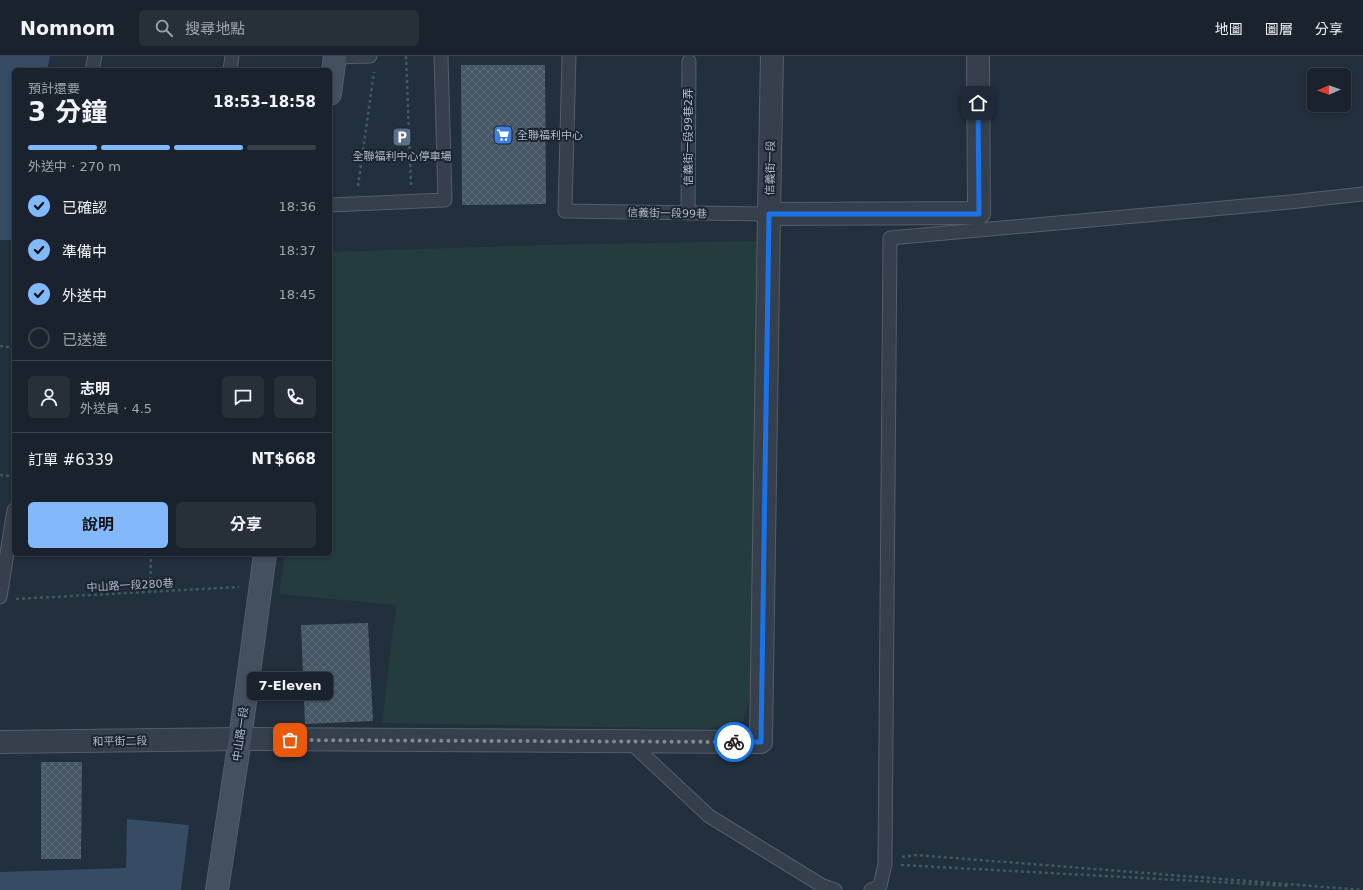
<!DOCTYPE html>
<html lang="zh-TW">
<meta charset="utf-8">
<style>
body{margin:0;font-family:"DejaVu Sans","Noto Sans TC",sans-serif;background:#272f39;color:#f1f3f6;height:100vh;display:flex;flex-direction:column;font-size:15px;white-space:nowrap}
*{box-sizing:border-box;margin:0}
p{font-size:13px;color:#9fa4aa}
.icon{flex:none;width:22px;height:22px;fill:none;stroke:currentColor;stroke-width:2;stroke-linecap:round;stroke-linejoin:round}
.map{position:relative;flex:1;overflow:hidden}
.panel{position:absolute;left:12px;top:12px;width:320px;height:488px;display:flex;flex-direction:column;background:#1a232d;border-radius:6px;box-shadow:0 2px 6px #0003,0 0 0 1px #384049}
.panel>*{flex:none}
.needle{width:26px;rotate:268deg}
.controls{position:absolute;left:1307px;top:12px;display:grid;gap:8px}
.controls a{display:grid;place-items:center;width:44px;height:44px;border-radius:6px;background:#1a232d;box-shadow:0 2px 6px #0003,0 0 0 1px #384049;font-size:20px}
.pin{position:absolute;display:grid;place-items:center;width:34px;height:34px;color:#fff;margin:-17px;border-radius:8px;box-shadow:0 2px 6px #0006}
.courier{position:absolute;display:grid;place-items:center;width:40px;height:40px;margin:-20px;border:3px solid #1a73e8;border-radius:50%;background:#fff;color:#222;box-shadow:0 1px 5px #0007}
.bubble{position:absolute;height:28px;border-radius:6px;background:#1a232d;box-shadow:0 2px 6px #0003,0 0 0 1px #384049;font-size:13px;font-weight:700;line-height:28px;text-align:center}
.overview em{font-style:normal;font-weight:700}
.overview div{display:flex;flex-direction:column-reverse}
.overview{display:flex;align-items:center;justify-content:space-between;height:68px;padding:0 16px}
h1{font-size:26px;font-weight:700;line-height:30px}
.bar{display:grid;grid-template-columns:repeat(4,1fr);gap:6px 4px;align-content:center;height:48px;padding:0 16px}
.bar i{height:5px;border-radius:3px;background:#384049}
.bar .selected{background:#82b9fc}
.bar p{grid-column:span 4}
.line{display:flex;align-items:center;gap:10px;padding:0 16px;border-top:1px solid #384049}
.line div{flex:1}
.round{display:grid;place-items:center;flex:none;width:42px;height:42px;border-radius:6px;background:#272f39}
ol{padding:0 16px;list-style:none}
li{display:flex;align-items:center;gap:12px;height:44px}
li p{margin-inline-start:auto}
li .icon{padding:4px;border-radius:50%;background:#82b9fc;color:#111;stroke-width:4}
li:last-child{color:#9fa4aa}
li i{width:22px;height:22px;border:2px solid #384049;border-radius:50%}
.button{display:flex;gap:8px;margin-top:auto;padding:8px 16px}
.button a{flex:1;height:46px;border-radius:6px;background:#82b9fc;color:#111;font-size:16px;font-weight:700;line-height:46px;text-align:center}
.button a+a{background:#272f39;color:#f1f3f6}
header{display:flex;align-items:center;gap:24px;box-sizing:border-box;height:56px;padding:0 20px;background:#1a232d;border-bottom:1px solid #384049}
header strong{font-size:19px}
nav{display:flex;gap:22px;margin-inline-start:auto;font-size:14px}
.search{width:280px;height:36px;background:#272f39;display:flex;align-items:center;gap:10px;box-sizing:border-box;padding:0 14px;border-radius:6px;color:#9fa4aa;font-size:15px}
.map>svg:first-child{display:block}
</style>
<header>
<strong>Nomnom</strong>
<div class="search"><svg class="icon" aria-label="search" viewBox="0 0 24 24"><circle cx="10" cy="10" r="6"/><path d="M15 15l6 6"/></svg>搜尋地點</div>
<nav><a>地圖</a><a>圖層</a><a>分享</a></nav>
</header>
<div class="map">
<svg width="1363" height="834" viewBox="0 0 1363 834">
<defs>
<pattern id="building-cross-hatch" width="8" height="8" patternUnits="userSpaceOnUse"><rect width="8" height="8" fill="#475665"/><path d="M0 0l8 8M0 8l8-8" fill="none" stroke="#5f6c7a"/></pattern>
</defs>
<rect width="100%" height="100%" fill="#222f3c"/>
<path fill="#243c3d" d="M 761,185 L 751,638 L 743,665 L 707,673 L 382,667 L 396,549 L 279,538 L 285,498 L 330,498 L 330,205 L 331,196 L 543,189 Z"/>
<path fill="#354c64" d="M 0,0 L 50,0 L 47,14 L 14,14 L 14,184 L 0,184 Z
M 127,763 L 189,769 L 181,834 L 0,834 L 0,816 L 126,812 Z"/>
<path fill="url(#building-cross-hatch)" d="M 461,9 L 545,9 L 546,148 L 462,149 Z
M 368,567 L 373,665 L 305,668 L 301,569 Z
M 41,706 L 82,706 L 81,803 L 41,803 Z"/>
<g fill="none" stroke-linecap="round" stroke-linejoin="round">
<g stroke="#545e6a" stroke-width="15">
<path id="lane" d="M 569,0 L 565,155 L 769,158
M 335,1 L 370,0
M 92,14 L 95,0
M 230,14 L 232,0
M 330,149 L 445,144 L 441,0
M 688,157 L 689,5
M 0,541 L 14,454
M 630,686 L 709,760 L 821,829 L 835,834
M 871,834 L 880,830 L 885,808 L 890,182 L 1290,146 L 1363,138"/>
</g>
<g stroke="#545e6a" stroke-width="24">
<path id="street" d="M 769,158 L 979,157 L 978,0
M 0,686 L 240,683 L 761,686 L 769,158 L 772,0"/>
</g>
<g stroke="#545e6a" stroke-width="24">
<path id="secondary" d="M 330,38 L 335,0
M 217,834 L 240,683 L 265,498"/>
</g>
<path stroke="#41595a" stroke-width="2.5" stroke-dasharray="3 3" stroke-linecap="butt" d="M 406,0 L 411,129
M 358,130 L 374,16
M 0,290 L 14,292
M 0,419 L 14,420
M 150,536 L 151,498
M 16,543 L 239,531
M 902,801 L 916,799 L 1363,834
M 901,809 L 1290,830"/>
<use href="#lane" stroke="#35404c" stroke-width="13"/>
<use href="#street" stroke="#35404c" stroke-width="22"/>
<use href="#secondary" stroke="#43505f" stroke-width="22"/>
</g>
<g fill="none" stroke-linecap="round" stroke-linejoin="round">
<path stroke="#7f8a97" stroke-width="4" stroke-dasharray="0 7.2" d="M 290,684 L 734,686"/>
<path stroke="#1a73e8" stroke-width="5" d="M 734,686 L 761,686 L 769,158 L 979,158 L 978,47"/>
</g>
<defs>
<g id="supermarket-square" transform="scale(1)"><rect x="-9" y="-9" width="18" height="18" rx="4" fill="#3f7fe0" stroke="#1b2531"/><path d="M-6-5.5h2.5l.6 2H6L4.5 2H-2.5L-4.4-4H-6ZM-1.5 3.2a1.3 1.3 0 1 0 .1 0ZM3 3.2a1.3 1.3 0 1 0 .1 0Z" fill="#fff"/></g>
<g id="parking-square" transform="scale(1)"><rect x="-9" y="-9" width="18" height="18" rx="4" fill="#5c6f8a" stroke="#1b2531"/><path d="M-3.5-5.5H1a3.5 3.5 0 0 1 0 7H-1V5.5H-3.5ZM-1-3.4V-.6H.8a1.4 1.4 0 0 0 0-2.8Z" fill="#fff"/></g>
</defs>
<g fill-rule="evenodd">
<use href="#supermarket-square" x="503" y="79"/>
<use href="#parking-square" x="402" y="81"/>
</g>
<g text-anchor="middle" stroke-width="4" stroke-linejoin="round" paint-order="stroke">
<g font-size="11" fill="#b1bbc8" stroke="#1b2531" text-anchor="start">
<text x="517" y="83">全聯福利中心</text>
<text x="402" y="104" text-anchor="middle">全聯福利中心停車場</text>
</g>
<g font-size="11" fill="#b1bbc8" stroke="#1b2531">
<text transform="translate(688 81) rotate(-90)" y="4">信義街一段99巷2弄</text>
<text transform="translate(770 112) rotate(-89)" y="4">信義街一段</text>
<text transform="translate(667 157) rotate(1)" y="4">信義街一段99巷</text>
<text transform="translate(130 529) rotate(-3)" y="4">中山路一段280巷</text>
<text transform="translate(240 678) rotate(-82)" y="4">中山路一段</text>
<text transform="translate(120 685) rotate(-1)" y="4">和平街二段</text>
</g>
</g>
</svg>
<div class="controls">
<a><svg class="needle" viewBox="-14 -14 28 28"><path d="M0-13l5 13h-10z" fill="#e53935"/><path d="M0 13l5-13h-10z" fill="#9fa4aa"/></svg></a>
</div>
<div class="pin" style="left:290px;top:684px;background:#ea580c"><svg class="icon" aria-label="bag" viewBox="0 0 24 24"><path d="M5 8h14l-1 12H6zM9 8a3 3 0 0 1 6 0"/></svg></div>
<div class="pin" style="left:978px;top:47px;background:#1f2937"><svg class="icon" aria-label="home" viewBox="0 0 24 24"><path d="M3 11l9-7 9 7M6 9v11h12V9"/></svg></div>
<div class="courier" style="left:734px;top:686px"><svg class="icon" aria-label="bike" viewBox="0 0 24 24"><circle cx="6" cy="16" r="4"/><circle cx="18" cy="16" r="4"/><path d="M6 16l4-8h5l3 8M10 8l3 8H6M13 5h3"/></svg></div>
<div class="bubble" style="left:247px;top:616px;width:86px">7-Eleven</div>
<section class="panel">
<div class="overview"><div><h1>3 分鐘</h1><p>預計還要</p></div><em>18:53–18:58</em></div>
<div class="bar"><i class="selected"></i><i class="selected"></i><i class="selected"></i><i></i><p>外送中 · 270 m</p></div>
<ol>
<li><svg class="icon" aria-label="check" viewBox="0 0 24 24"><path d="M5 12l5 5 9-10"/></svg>已確認<p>18:36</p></li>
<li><svg class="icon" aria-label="check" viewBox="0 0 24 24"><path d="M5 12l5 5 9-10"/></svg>準備中<p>18:37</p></li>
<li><svg class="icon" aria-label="check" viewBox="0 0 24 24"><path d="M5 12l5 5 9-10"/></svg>外送中<p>18:45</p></li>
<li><i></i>已送達</li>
</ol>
<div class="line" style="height:72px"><a class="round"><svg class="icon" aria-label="person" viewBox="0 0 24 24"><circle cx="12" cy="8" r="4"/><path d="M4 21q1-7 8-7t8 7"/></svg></a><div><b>志明</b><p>外送員 · 4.5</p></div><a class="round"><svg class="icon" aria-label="chat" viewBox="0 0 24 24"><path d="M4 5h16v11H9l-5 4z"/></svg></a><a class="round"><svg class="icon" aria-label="phone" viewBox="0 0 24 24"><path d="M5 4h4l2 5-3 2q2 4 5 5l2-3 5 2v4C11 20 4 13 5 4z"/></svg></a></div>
<div class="line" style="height:52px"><div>訂單 #6339</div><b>NT$668</b></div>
<div class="button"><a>說明</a><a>分享</a></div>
</section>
</div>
